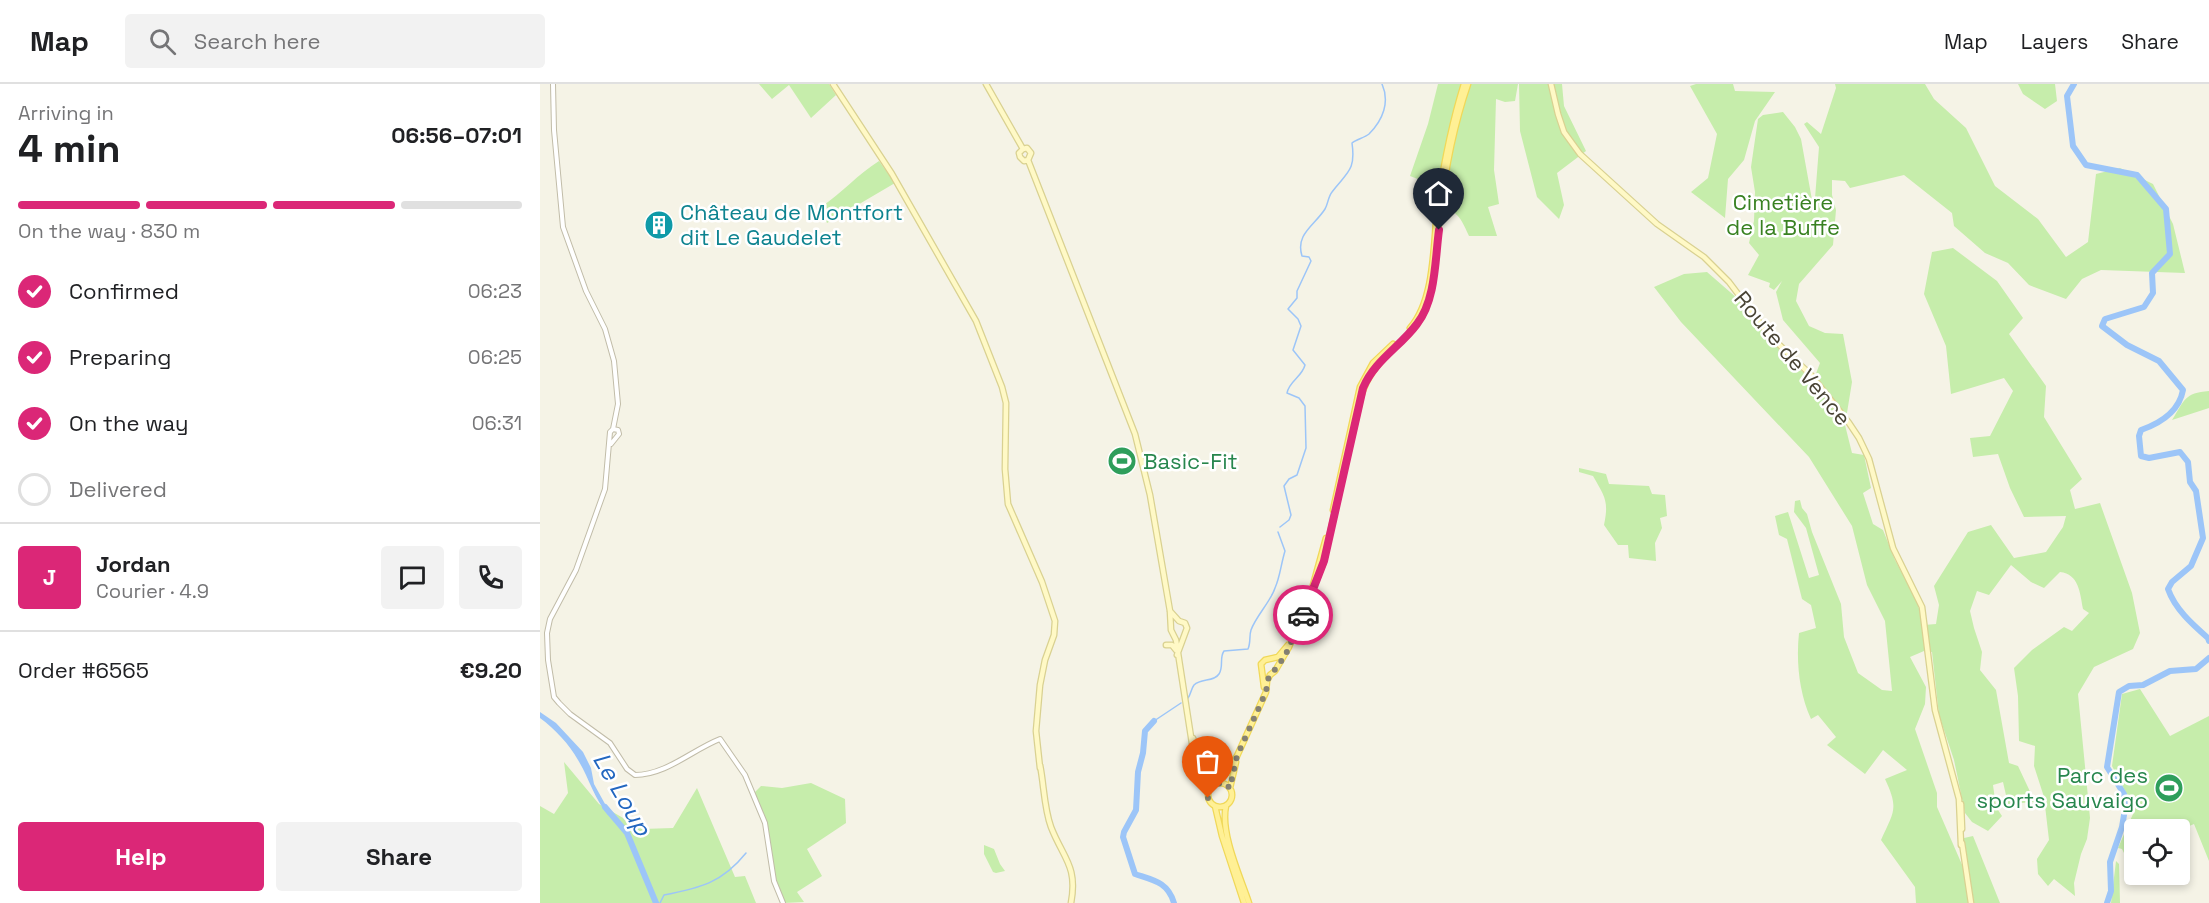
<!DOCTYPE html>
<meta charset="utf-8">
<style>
body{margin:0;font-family:"Space Grotesk",sans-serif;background:#f2f2f2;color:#202124;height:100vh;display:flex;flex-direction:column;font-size:22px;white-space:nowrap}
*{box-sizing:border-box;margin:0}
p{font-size:20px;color:#757577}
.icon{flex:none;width:33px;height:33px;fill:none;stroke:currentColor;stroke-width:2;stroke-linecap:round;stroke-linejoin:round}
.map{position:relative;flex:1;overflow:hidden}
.sheet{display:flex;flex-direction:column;background:#fff;width:540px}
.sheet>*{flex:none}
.controls{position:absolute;left:1584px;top:735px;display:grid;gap:12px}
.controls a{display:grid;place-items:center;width:66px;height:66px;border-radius:6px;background:#fff;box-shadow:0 3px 9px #0003;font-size:30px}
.pin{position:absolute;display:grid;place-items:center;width:51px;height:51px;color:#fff;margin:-62px -26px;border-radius:50% 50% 50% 0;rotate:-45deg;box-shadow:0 0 6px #0007}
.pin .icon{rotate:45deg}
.courier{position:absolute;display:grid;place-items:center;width:60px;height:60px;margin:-30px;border:4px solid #db2777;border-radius:50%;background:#fff;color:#222;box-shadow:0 2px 8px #0007}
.summary em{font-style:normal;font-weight:800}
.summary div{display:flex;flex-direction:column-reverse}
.summary{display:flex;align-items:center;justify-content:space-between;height:102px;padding:0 18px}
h1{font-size:39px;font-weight:800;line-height:45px}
.bar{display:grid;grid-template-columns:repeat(4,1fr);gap:9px 6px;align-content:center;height:72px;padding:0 18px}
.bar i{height:8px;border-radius:4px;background:#e0e0e0}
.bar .current{background:#db2777}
.bar p{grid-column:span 4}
.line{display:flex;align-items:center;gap:15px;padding:0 18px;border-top:2px solid #e0e0e0}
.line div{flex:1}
.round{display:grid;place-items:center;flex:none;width:63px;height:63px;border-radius:6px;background:#f2f2f2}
ol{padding:0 18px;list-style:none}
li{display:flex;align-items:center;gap:18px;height:66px}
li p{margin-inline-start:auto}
li .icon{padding:6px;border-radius:50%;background:#db2777;color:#fff;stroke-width:4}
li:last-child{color:#757577}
li i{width:33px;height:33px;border:3px solid #e0e0e0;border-radius:50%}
.cta{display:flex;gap:12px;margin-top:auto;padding:12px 18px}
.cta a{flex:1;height:69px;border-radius:6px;background:#db2777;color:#fff;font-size:24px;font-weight:800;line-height:69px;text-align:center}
.cta a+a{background:#f2f2f2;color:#202124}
header{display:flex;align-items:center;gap:36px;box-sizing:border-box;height:84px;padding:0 30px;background:#fff;border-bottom:2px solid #e0e0e0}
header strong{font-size:28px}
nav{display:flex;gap:33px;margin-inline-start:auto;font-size:21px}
.search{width:420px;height:54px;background:#f2f2f2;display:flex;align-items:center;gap:15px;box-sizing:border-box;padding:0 21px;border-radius:6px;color:#757577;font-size:22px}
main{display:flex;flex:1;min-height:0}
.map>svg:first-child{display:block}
</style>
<header>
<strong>Map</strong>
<div class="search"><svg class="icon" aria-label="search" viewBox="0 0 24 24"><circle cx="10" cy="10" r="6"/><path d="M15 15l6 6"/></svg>Search here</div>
<nav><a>Map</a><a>Layers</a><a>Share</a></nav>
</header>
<main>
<section class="sheet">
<div class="summary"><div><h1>4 min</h1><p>Arriving in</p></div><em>06:56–07:01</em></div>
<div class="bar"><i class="current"></i><i class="current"></i><i class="current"></i><i></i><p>On the way · 830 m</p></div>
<ol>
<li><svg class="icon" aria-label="check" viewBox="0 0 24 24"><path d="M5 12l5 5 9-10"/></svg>Confirmed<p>06:23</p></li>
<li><svg class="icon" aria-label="check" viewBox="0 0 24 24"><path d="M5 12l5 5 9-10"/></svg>Preparing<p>06:25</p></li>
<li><svg class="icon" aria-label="check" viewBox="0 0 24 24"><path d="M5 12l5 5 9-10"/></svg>On the way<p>06:31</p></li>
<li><i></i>Delivered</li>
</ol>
<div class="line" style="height:108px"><b class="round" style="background:#db2777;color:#fff">J</b><div><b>Jordan</b><p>Courier · 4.9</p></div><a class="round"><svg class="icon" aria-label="chat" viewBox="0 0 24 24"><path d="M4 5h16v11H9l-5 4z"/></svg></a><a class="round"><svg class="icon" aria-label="phone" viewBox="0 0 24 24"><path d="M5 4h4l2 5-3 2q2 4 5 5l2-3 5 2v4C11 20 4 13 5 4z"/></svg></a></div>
<div class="line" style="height:78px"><div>Order #6565</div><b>€9.20</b></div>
<div class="cta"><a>Help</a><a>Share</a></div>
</section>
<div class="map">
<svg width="1669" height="819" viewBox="0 0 1669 819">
<rect width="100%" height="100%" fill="#f5f3e6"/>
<path fill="#c6edab" d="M 219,0 L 289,0 L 296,11 L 271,34 L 249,1 L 232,15 Z
M 898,0 L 978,0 L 975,17 L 965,18 L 956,15 L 954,86 L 959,120 L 948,123 L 957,152 L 929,152 C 919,129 915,125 889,119 L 888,99 L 870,92 L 888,40 Z
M 979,0 L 1022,0 L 1024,22 L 1046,67 L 1017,89 L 1024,121 L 1019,135 L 997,113 L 980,47 Z
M 1156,0 L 1193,0 L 1195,7 L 1235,8 L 1215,37 L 1204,76 L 1188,95 L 1185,134 L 1151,108 L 1168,94 L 1177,50 L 1150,2 Z
M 1295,0 L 1385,0 L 1394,15 L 1426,44 L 1455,102 L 1498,135 L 1526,173 L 1548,158 L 1556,90 L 1580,84 L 1613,100 L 1633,140 L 1645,189 L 1561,186 L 1542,195 L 1526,215 L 1489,201 L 1468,179 L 1445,169 L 1414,142 L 1412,129 L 1364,91 L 1310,104 L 1305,97 L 1292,96 L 1292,111 L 1296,126 L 1293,161 L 1259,200 L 1256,217 L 1269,242 L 1285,249 L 1303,250 L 1312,298 L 1305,341 L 1312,369 L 1324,371 L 1331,404 L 1323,409 L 1333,440 L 1343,446 L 1355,476 L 1376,515 L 1384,541 L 1396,540 L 1399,521 L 1394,502 L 1428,448 L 1451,441 L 1474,474 L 1506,468 L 1523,443 L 1526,432 L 1484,433 L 1470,404 L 1458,370 L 1433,373 L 1430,354 L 1450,352 L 1473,307 L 1464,294 L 1411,310 L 1406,262 L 1384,210 L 1392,168 L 1413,164 L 1457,197 L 1483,234 L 1469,250 L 1506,302 L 1504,333 L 1542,395 L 1530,406 L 1535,425 L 1560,419 L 1592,509 L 1600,549 L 1593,565 L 1554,583 L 1538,610 L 1550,734 L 1547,755 L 1541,770 L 1534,799 L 1535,812 L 1514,795 L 1508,802 L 1498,790 L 1497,775 L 1509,756 L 1504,713 L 1494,682 L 1495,662 L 1479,657 L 1478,612 L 1474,584 L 1492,566 L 1524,543 L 1532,547 L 1549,529 L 1543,525 C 1540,509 1539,490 1520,488 L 1504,504 L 1491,498 L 1471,481 L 1449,511 L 1437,507 L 1430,527 L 1434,544 L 1442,568 L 1440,586 L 1456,606 L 1469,679 L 1478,682 L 1495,718 L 1468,720 L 1463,698 L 1453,701 L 1456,723 L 1462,732 L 1448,747 L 1432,738 L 1425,729 L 1414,676 L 1399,631 L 1392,568 L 1384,567 L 1370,573 L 1386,603 L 1385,620 L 1375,645 L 1397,709 L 1397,723 L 1423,783 L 1428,819 L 1376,819 L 1375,803 L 1341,756 C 1354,727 1359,725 1345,695 L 1367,686 L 1343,666 L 1325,690 L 1287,661 L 1296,653 L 1278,631 L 1271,635 C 1259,609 1256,577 1259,549 L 1276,544 L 1271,521 L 1262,515 L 1247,455 L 1239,451 L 1235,432 L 1248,428 L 1269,494 L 1279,491 L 1266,444 L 1254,428 L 1255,417 L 1260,416 L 1262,424 L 1267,430 L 1272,448 L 1301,520 L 1304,553 L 1318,589 L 1342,606 L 1352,607 L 1345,537 L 1327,501 L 1312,442 L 1269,373 L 1141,238 L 1114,203 L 1144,190 L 1167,188 L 1205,221 L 1220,244 L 1257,284 L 1274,295 L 1280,279 L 1243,236 L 1236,208 L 1242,197 L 1234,206 L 1229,203 L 1230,199 L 1208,191 L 1219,171 L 1209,159 L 1214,137 L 1215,108 L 1211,83 L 1218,35 L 1223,31 L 1243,28 L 1255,43 L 1261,55 L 1274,127 L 1279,63 L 1264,40 L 1267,38 L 1281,50 L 1296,4 Z
M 1478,0 L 1515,0 L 1517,17 L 1505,25 L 1483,10 Z
M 339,77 L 355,99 L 287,139 L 281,123 C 302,109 318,90 339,77 Z
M 1669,307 L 1669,324 L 1632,336 C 1645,316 1644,309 1669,307 Z
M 1039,384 L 1066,390 L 1069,400 L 1109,402 L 1112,410 L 1125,411 L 1127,432 L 1120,434 L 1122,444 L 1115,459 L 1116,477 L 1089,474 L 1088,461 L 1078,461 L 1064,441 C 1069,417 1065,413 1053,392 L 1039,388 Z
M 1600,605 L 1630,652 L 1669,632 L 1669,777 L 1654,740 L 1640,746 L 1646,761 L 1640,764 L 1640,746 L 1594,746 L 1594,771 L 1585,771 L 1582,765 L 1578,764 L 1593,730 L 1591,718 L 1572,682 L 1582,610 Z
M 24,678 L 59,720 L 102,745 L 133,744 L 157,704 L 195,793 L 205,792 L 216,819 L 0,819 L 0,722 L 14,730 L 28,709 Z
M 271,699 L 305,715 L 306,739 L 267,765 L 282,792 L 257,808 L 264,818 L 244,819 L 227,768 L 226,737 L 217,718 L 215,708 L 221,702 L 242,704 Z
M 1433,752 L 1460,819 L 1434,819 L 1424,759 L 1424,754 Z
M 444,761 L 454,765 L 460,780 L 465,787 L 456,789 L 453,788 L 444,770 Z
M 1576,777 L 1579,780 L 1580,819 L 1571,819 Z"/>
<path fill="#9cc5f8" d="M 0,628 L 16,639 L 43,668 L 51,684 L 54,700 L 70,729 L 68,731 C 54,714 49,694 38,676 C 29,660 15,645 0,634 Z"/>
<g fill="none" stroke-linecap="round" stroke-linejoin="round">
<path stroke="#9cc5f8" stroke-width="1.5" d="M 740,443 L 749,436 L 751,431 L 744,402 L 749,395 L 757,391 L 766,364 L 765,322 L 759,314 L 747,309 C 749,297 762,293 765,281 L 753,266 L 761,242 L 758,235 L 748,225 L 757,214 L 757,207 L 771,177 L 769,173 L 762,172 C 755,150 775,141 785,125 C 788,120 788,113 792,108 C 807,88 816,87 812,59 C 817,55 824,54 829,50 C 843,36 850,18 842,0
M 648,614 C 651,610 651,605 654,601 C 661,594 674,598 679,590 C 684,582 679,574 684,567 L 708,565 C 711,558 709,552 711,546 C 716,532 731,517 735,504 C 740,493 741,480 745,467 L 738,448
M 614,637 L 641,619
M 120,819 L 124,811 C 160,804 182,799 206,769"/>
<path stroke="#9cc5f8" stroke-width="6" d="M 1534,0 L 1527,12 L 1533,62 L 1546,81 L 1597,91 L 1626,125 L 1630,170 L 1612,189 L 1613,209 L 1604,223 L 1565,235 L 1562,242 L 1587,261 L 1619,277 L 1643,306 C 1639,328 1621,339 1601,346 L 1599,352 L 1601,372 L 1609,374 L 1640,368 L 1648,378 L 1650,398 L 1656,407 L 1663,454 L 1651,482 L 1632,498 L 1628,505 C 1635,525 1652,540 1668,554 L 1669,557
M 614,637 L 605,647 L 603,669 L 598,688 L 596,726 L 584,748 L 583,753 L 595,790 C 613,796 628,798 634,819
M 65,723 L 87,749 L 116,819
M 1567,819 L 1571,807 L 1570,778 L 1582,743 L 1585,725 L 1584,710 L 1567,683 L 1579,608 L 1589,602 L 1603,601 L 1630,587 L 1656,585 L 1669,574"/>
<g stroke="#c1bca8" stroke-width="6">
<path id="tertiary" d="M 13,0 L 14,46 L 23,143 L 46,207 L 65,245 L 74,277 L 78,320 L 73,345 L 70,348 L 65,405 L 36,486 L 10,535 L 7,549 L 8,576 L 14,613 L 19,619 L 30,630 L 70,659 L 87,685 L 95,691 C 126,691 152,666 180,655 L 205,691 L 225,739 L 234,797 L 243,819
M 71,360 L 79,350 L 78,346 L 73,345"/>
</g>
<g stroke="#d9d191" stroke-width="7">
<path id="secondary" d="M 293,0 L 352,90 L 436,237 L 462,303 L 466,319 L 465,385 L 468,420 L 502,498 L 515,537 L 514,551 L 505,576 L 500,601 L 496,647 L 500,684
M 446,0 L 483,65
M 1011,0 L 1018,30 L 1024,48 L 1040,70 L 1117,140 L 1164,173 L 1189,198 L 1229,251 L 1271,291 L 1309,339 L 1319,354 L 1329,375 L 1353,464 L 1382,523 L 1395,626 L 1419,715 L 1421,761
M 483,65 L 479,69 L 480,73 L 484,77 L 488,76
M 483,65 L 487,64 L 491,69 L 488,76
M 488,76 L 595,350 L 610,411 L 630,527 L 631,546 L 636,556 L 653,666 L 663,697 L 668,706
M 630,527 L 639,537 L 645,539 L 647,544 L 637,571
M 626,561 L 632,561 L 636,566
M 653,654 L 665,693 L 674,700
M 500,681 C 504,701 504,724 511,743 C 523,774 538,782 531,819
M 1421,720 L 1422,745
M 1422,759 L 1431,819"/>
</g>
<g stroke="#f0d859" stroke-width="7">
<path id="primary" d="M 870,244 C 896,215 893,155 898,118 C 904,79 912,38 924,0
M 793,426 L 820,303 L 833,279 L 853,260
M 773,501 L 786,454
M 730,591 L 735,587 L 749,563 L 783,480 L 821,313 C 833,269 875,258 887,221 C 896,192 896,160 900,130 C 905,87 914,41 928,0
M 724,603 L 721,580 L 725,576 L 738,573 L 748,561
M 680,698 L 697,672 L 726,608 L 727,597 L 730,591
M668 711a12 12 0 1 1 24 0a12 12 0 1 1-24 0Z
M 690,704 L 696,678
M 675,722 L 682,752 L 704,819
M 686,722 C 680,749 700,792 709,819"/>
</g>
<use href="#tertiary" stroke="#fff" stroke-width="4"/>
<use href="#secondary" stroke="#fff9c6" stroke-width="4.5"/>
<use href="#primary" stroke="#fff095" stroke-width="4.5"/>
</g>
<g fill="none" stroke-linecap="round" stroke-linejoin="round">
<path stroke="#858173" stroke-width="6" stroke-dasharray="0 10.8" d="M 668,714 L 668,706 L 674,700 L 684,699 L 690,704 L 697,672 L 726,608 L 728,595 L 745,572 L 763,531"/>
<path stroke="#db2777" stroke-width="8" d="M 763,531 L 784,477 L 823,304 C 835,276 860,263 877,240 C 896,216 895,175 899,146"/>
</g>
<defs>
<g id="building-disc" transform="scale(1.5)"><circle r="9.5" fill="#0f9aa8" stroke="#fff"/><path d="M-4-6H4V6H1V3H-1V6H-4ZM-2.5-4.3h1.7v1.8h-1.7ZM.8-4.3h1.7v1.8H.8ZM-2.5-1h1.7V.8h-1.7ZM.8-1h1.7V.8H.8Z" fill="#fff"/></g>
<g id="stadium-disc" transform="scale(1.5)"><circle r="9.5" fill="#2e9e5b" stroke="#fff"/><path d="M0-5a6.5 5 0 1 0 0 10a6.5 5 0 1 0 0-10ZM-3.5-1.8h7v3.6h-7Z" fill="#fff"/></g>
</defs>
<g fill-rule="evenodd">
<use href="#building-disc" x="119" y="141"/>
<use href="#stadium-disc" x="582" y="377"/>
<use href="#stadium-disc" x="1629" y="704"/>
</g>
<g text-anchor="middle" stroke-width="5" stroke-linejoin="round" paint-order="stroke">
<g font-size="22" fill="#388121" stroke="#fff">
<text x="1243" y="126">Cimetière<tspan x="1243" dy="25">de la Buffe</tspan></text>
</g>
<g font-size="22" fill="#0d838f" stroke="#fff" text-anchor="start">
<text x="140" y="136">Château de Montfort<tspan x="140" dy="25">dit Le Gaudelet</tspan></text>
</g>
<g font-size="22" fill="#494435" stroke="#fff">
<text transform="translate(1253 274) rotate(50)" y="8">Route de Vence</text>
</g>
<g font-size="22" fill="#27864d" stroke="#fff" text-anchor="start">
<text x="603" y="385">Basic-Fit</text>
<text x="1608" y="699" text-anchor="end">Parc des<tspan x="1608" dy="25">sports Sauvaigo</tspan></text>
</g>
<g font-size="24" font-style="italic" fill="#2267c0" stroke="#fff">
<text transform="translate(82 710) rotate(60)" y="8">Le Loup</text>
</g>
</g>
</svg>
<div class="controls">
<a><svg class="icon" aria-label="locate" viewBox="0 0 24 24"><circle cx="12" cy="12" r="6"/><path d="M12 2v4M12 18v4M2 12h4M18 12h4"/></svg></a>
</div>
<div class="pin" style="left:668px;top:714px;background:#ea580c"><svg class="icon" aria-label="bag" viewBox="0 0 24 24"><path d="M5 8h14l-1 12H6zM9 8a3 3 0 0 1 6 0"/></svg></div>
<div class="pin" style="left:899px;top:146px;background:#1f2937"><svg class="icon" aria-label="home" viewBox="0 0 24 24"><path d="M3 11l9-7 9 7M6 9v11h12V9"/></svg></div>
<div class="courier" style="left:763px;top:531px"><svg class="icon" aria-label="car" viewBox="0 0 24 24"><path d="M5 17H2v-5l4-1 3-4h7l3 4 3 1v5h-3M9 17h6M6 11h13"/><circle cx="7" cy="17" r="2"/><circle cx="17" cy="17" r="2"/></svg></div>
</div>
</main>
